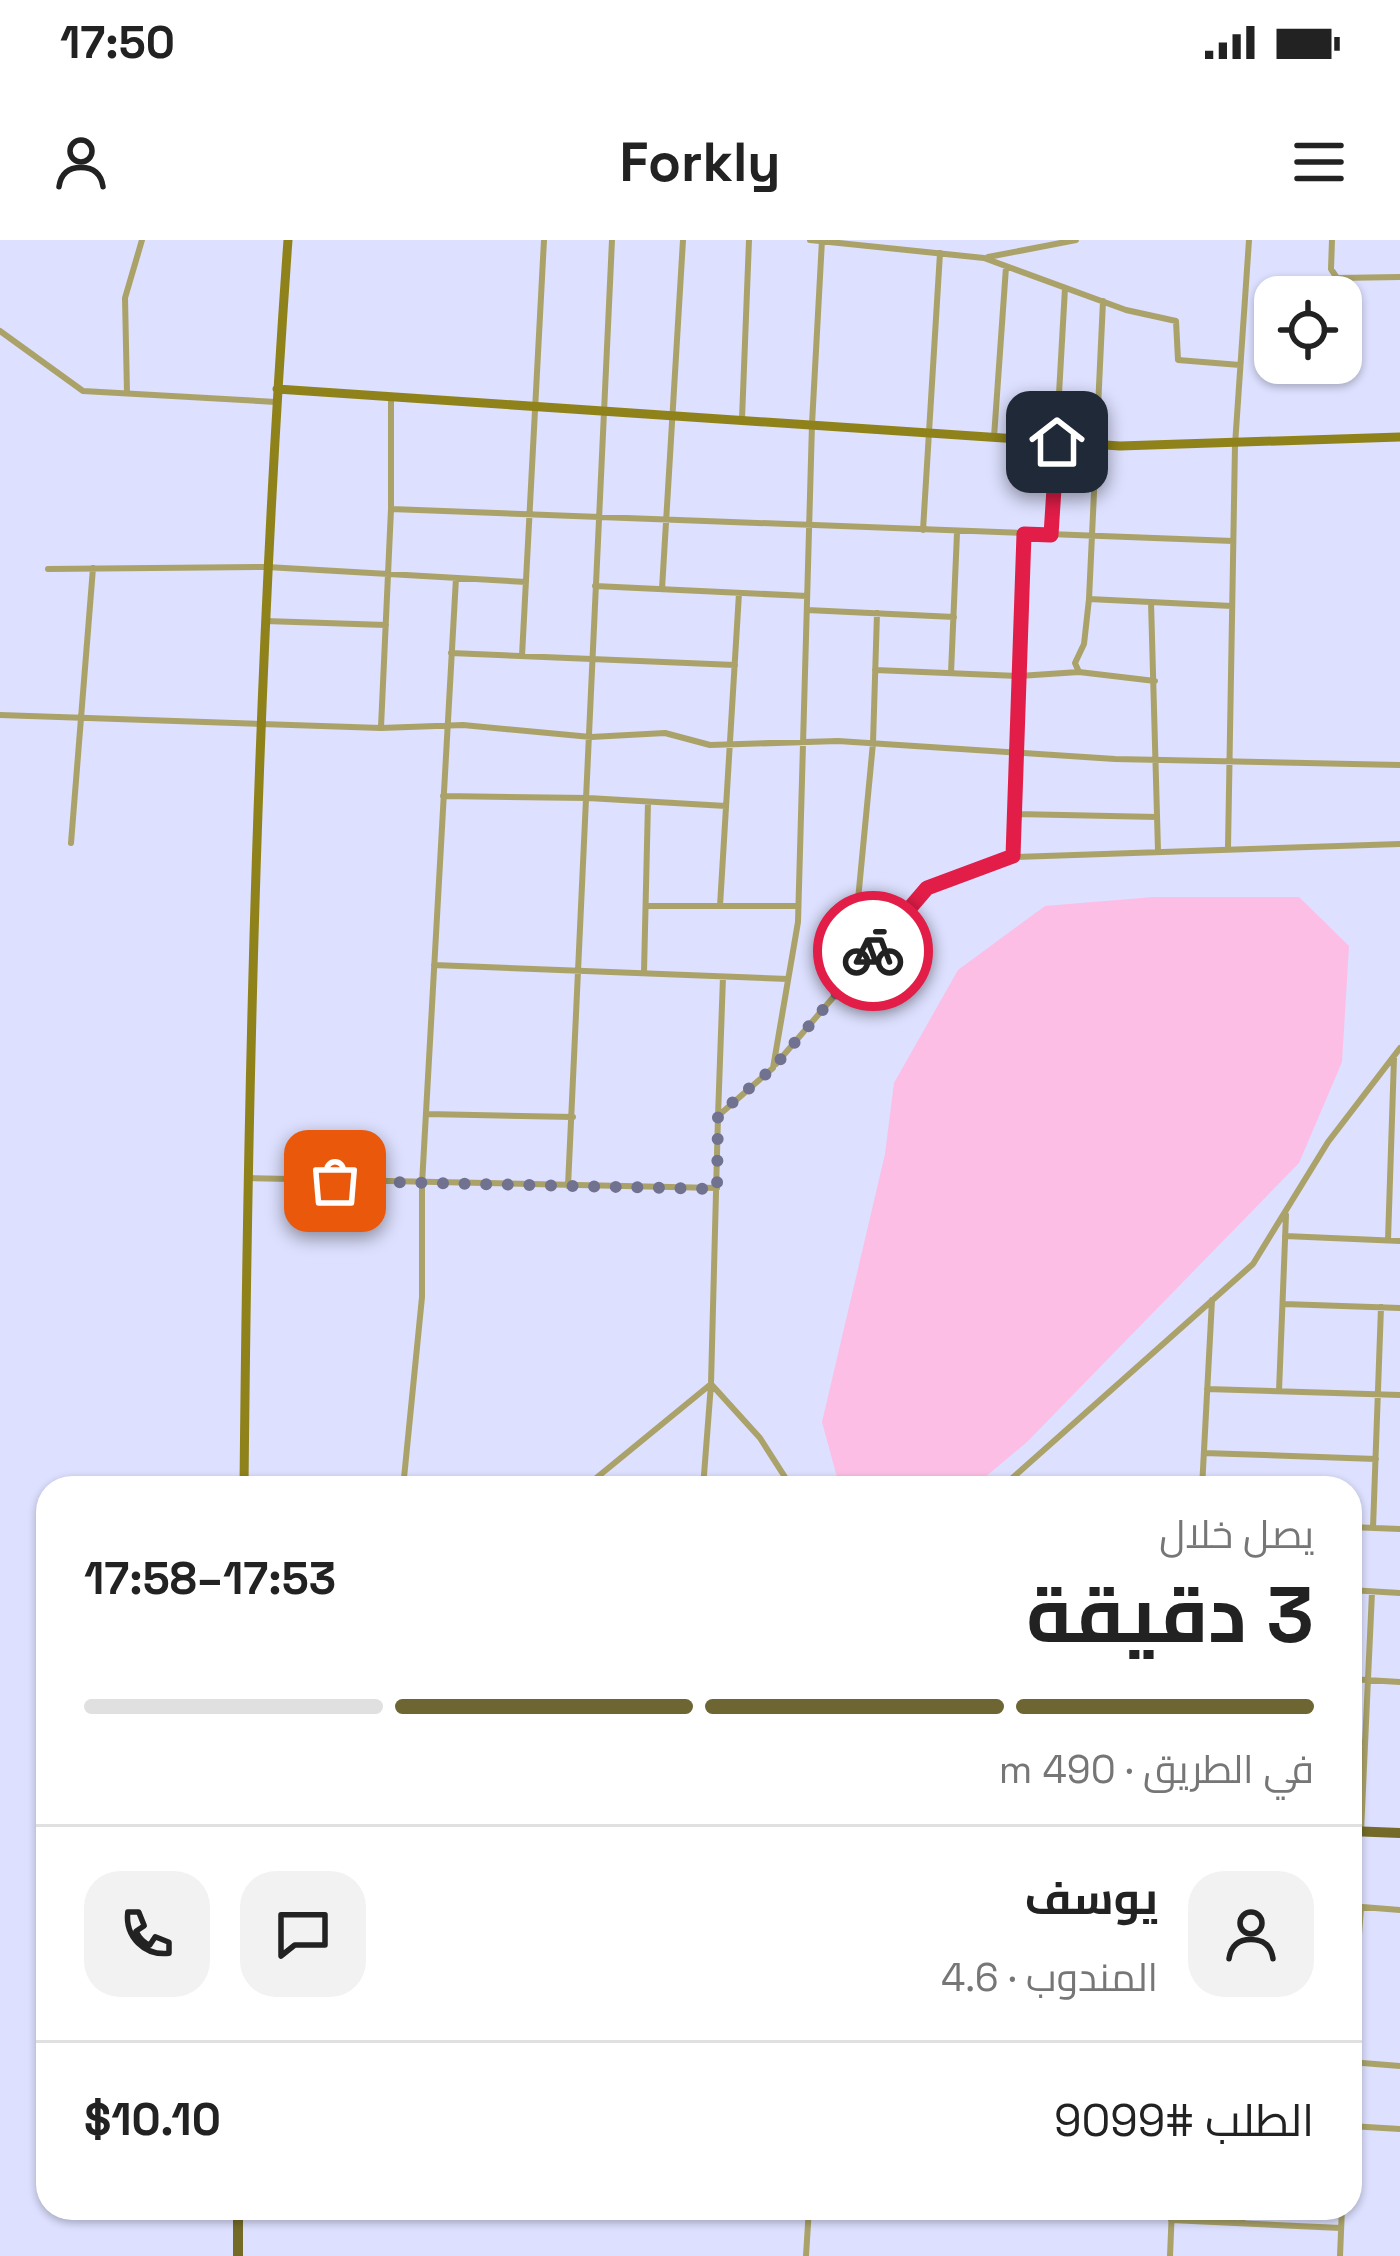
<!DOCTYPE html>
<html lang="ar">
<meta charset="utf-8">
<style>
body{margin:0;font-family:"Space Grotesk",Cairo,sans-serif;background:#f2f2f2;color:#222;direction:rtl;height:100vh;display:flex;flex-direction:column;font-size:45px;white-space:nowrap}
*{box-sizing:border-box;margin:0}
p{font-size:39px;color:#767676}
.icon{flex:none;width:66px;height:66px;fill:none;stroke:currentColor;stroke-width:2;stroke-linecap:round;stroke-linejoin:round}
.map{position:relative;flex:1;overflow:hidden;direction:ltr}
.details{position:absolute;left:36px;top:1236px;width:1326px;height:744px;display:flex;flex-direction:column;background:#fff;border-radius:36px;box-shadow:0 3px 9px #0004;direction:rtl}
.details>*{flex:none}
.buttons{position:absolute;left:1254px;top:36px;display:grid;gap:24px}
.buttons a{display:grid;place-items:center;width:108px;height:108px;border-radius:24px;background:#fff;box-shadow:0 3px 9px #0004;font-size:60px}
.pin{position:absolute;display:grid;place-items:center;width:102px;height:102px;color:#fff;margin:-51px;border-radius:24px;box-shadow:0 6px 18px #0006}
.courier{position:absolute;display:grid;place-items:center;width:120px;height:120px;margin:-60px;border:9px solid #e11d48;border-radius:50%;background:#fff;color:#222;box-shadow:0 3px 15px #0007}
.summary em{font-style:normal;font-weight:700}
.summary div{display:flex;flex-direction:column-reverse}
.summary{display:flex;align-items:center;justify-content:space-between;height:204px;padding:0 48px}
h1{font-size:78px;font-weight:700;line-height:90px}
.bar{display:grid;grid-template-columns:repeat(4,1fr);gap:18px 12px;align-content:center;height:144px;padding:0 48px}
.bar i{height:15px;border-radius:9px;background:#e0e0e0}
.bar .current{background:#6d6633}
.bar p{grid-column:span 4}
.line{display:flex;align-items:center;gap:30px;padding:0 48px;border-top:3px solid #e0e0e0}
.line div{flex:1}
.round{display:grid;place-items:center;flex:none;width:126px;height:126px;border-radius:36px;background:#f2f2f2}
.status{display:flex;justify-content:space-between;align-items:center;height:84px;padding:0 60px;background:#fff;direction:ltr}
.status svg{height:33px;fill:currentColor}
header{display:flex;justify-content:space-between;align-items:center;height:156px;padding:0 48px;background:#fff;font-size:54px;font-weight:700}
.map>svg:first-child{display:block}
</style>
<div class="status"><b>17:50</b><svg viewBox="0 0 49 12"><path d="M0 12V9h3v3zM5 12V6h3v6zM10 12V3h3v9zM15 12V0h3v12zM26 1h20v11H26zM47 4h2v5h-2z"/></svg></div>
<header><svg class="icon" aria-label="menu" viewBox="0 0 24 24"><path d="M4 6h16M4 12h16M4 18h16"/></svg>Forkly<svg class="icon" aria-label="person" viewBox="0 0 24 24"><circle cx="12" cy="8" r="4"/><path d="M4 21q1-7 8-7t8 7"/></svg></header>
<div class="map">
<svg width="1400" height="2016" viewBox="0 0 1400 2016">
<rect width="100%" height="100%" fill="#dde0fe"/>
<path fill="#fcbee5" d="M 1154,657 L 1299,657 L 1349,706 L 1342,822 L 1299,923 L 1027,1202 L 972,1248 L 840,1248 L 822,1182 L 885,914 L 894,843 L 958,730 L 1045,666 Z"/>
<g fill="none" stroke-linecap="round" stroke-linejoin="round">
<path stroke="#aaa269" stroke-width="6" d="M 810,0 L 984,18 L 1126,70 L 1176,81 L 1178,120 L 1240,125
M 1332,0 L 1331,29 L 1337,38 L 1400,37
M 988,17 L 1076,0
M 0,91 L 83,151 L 276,162
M 127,153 L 125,58 L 142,0
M 742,179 L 749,0
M 994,197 L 1006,27
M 391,269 L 1233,301
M 923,290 L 940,13
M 1051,295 L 1065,48
M 48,329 L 267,327 L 526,342
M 595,346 L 807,356
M 662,349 L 683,0
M 1089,359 L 1232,366
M 1151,362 L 1158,611
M 807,370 L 954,377
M 265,381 L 386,385
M 451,413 L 735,425
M 522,416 L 544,0
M 875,430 L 1019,436 L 1079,432 L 1155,441
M 1079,432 L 1075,423 L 1084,404 L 1089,359 L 1103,61
M 951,433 L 957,293
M 0,475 L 381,488 L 463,485 L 591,497 L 665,493 L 710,505 L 838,501 L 1115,519 L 1400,525
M 381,487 L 391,269 L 391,159
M 443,556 L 588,558 L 726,566
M 1014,574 L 1157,577
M 71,603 L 93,328
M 1228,608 L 1235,205 L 1249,0
M 1013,617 L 1024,294
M 646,666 L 798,666
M 720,666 L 739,353
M 434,725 L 788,739
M 644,732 L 648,562
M 851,733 L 873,503 L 877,373
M 776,824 L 927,648 L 1013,617 L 1400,604
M 427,874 L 573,877
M 718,876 L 723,737
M 247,938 L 717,948
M 568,946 L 612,0
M 1285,996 L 1400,1001
M 1388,1000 L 1394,818
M 1284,1064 L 1400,1068
M 1207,1149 L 1400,1155
M 1279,1151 L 1286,975
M 1204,1213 L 1376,1219
M 403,1248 L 422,1057 L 422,944 L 456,338
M 584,1248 L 711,1144 L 760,1198 L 792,1248
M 703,1248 L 711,1144 L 718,876 L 773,828 L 798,682 L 812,184 L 822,0
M 1001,1248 L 1253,1024 L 1328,902 L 1400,808
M 1202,1248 L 1212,1060
M 1350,1287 L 1400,1289
M 1373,1288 L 1381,1067
M 1350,1350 L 1400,1353
M 1350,1439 L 1400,1442
M 1350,1503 L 1365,1504
M 1361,1592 L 1372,1352
M 1350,1666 L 1400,1670
M 1350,1822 L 1361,1667
M 1350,1822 L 1400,1826
M 1350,1886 L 1400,1889
M 1171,1980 L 1341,1988
M 1242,1983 L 1243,1968
M 806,2016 L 809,1968
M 1170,2016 L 1172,1968
M 1340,2016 L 1342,1968"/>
<path stroke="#8f821a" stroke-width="9" d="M 277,149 L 1120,206 L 1400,197
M 244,1248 C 248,832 258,415 288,0"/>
<path stroke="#746b28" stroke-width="10" d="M 1350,1591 L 1400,1593
M 238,1968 L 238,2016"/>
</g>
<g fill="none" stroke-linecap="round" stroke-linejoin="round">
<path stroke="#70728f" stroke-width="12" stroke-dasharray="0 21.6" d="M 335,941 L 717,949 L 718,875 L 773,828 L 873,711"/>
<path stroke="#e11d48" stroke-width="15" d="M 873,711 L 927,648 L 1013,616 L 1024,294 L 1051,295 L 1057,202"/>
</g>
</svg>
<div class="buttons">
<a><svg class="icon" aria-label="locate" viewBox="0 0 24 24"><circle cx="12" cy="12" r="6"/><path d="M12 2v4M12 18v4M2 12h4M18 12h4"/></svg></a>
</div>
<div class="pin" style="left:335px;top:941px;background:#ea580c"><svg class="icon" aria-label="bag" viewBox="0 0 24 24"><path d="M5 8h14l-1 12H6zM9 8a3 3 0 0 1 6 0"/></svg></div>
<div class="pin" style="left:1057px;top:202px;background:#1f2937"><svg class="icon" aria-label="home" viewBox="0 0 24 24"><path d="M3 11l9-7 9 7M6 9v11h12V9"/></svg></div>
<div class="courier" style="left:873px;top:711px"><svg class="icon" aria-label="bike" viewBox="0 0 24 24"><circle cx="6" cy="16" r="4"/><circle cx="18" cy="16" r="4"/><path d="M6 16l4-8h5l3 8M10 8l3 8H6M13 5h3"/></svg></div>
<section class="details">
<div class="summary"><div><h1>3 دقيقة</h1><p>يصل خلال</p></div><em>17:53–17:58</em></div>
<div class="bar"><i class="current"></i><i class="current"></i><i class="current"></i><i></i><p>في الطريق · 490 m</p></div>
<div class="line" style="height:216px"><a class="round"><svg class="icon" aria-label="person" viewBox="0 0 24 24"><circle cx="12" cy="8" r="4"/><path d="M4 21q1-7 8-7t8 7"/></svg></a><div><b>يوسف</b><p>المندوب · 4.6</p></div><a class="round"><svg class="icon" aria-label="chat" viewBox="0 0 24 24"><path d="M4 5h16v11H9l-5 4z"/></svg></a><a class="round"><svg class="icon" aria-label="phone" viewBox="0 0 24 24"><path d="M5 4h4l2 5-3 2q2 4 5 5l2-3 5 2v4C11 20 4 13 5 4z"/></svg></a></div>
<div class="line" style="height:156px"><div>الطلب #9099</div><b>$10.10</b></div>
</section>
</div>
